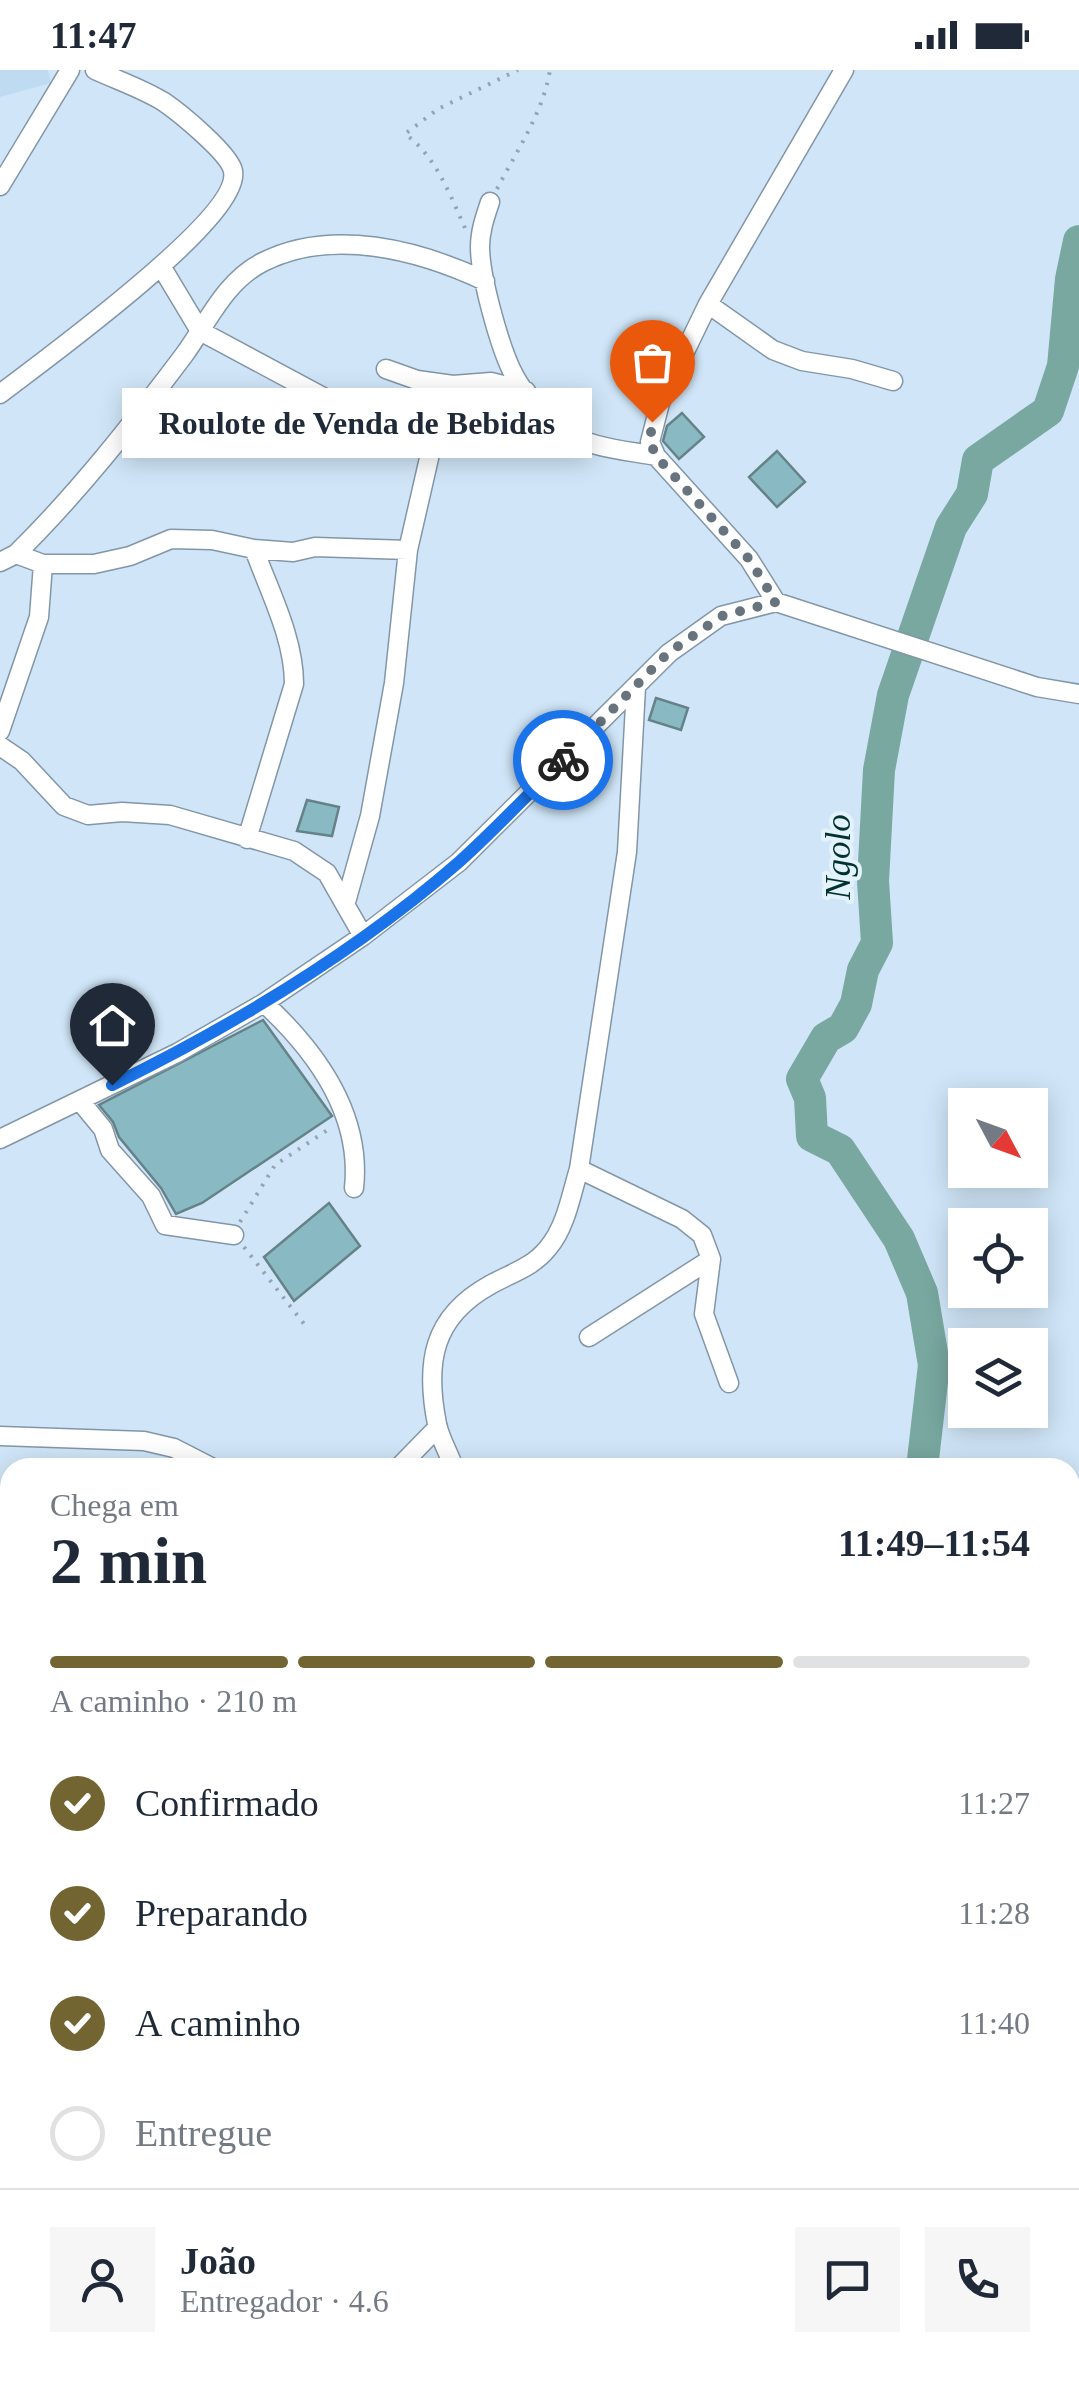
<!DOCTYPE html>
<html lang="pt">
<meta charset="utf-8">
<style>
body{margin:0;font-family:Georgia,serif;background:#f6f6f7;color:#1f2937;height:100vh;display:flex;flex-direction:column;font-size:38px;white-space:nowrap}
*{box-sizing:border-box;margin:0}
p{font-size:32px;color:#747a83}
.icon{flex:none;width:55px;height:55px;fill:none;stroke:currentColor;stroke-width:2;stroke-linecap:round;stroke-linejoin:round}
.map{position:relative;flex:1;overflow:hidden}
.side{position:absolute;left:0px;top:1388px;width:1080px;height:932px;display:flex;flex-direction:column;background:#fff;border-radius:30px 30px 0 0;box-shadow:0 5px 25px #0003}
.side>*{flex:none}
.needle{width:65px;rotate:131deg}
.buttons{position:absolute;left:948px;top:1018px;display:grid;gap:20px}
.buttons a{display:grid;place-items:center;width:100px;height:100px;border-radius:0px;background:#fff;box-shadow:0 5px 25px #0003;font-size:50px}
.pin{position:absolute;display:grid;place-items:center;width:85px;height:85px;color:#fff;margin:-102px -42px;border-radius:50% 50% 50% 0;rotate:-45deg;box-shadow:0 0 10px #0007}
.pin .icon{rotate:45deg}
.courier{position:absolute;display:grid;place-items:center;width:100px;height:100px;margin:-50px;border:8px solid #1a73e8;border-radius:50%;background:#fff;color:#222;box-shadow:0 2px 12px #0007}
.bubble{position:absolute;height:70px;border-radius:0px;background:#fff;box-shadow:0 5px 25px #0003;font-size:32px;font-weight:700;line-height:70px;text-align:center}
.summary em{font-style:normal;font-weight:700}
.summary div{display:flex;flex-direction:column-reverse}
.summary{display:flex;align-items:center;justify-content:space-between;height:170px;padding:0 50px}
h1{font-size:65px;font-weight:700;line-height:75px}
.bar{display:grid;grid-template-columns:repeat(4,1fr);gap:15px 10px;align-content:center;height:120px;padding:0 50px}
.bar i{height:12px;border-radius:8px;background:#e0e1e3}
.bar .on{background:#736532}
.bar p{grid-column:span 4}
.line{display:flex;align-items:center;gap:25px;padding:0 50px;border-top:2px solid #e0e1e3}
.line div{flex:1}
.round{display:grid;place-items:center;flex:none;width:105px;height:105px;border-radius:0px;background:#f6f6f7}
ol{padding:0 50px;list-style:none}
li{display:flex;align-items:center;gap:30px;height:110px}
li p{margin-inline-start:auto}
li .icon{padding:10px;border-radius:50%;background:#736532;color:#fff;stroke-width:4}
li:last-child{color:#747a83}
li i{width:55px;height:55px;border:5px solid #e0e1e3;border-radius:50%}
.status{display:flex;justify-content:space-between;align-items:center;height:70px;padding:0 50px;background:#fff;direction:ltr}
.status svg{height:28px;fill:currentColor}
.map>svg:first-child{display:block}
</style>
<div class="status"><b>11:47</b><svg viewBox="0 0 49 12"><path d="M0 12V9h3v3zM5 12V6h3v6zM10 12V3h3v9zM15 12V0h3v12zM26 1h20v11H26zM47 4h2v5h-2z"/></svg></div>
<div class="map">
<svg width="1079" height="2318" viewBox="0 0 1079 2318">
<rect width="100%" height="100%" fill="#d0e6f8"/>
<path fill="#bfdbf2" d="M 0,0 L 48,0 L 51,13 L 0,27 Z"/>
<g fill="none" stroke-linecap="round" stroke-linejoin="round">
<path stroke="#78a8a0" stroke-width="32" d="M 922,1398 L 934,1295 L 922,1223 L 899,1169 L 840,1080 L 812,1066 L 810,1028 L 802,1009 L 826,968 L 843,958 L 856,934 L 863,900 L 877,873 L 873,811 L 879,700 L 893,625 L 951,457 L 972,424 L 978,390 L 1048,341 L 1063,296 L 1071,209 L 1079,171
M 0,1827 L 10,1828
M 917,2310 L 930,2318"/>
</g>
<path fill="#89bac4" stroke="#658288" stroke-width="2.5" d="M 682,343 L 704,367 L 679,389 L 663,371 L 667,356 Z
M 777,381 L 805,412 L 777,437 L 749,407 Z
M 656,628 L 688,638 L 681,660 L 649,650 Z
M 307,730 L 339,737 L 332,766 L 297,761 Z
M 263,950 L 332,1046 L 202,1133 L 176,1144 L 161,1118 L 119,1067 L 113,1052 L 99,1035 Z
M 329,1133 L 360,1176 L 294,1231 L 264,1187 Z"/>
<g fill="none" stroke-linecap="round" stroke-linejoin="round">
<g stroke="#8296a7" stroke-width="21">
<path id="minor" d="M 0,116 L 70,0
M 490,132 C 485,147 480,161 480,177 C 480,206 500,279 514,305 C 524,324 542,345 559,358 C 587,378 624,380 656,386
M 161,196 L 200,261 L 366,350 L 431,374
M 708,234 L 773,280 L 802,291 L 852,299 L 893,311
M 386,299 L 417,310 L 453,315 L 491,312 L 526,321
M 0,324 C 40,293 242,148 233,101 C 230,84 180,43 164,32 C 143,19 117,10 95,0
M 16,484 C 78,423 132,354 184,285 C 208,252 225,211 263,192 C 332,157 419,180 485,211
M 0,492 L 16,484 L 43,494 L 94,494 L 130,486 L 171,469 L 212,470 L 254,479 L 293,482 L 315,477 L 408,480
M 776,532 L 749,489 L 656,386 L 650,372 L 660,333 L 708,234 L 844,0
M 0,661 L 39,547 L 43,494
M 0,676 L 22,691 L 64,736 L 88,745 L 122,742 L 170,745 L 294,781 L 327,803 L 363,866
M 247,769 L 294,614 C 294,568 270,523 254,479
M 346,832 L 370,746 L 394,613 L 408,480 L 446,314
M 264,933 C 316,981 362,1044 354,1118
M 80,1031 L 103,1059 L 110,1080 L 151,1126 L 165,1155 L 234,1165
M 0,1069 L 177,983 L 264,933 L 363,866 L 459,792 L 669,583 L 721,546 L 776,532 L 1037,617 L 1079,624
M 579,1099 L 682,1149 L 702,1165 L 711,1189 L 704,1244 L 729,1313
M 589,1267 L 711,1189
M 0,1366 L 144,1371 L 174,1378 L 213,1398
M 398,1398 L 438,1357
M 454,1398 C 449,1383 440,1369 437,1354 C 425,1293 432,1247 490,1215 C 511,1203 532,1198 548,1178 C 566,1157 571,1125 579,1099 L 627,782 L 636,617
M 1070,1998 L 1079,2007
M 590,2310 L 603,2318
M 201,2318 L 205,2310
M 409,2318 L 416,2310"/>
</g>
<path stroke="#94a4b2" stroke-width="4" stroke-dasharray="2.5 8" stroke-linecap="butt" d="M 497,119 C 517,80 543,43 550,0
M 465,158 C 450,125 436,86 405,64 L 438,39 L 518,0
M 240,1152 L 275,1095 L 332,1057
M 244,1177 L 308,1259"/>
<use href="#minor" stroke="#fff" stroke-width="18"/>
</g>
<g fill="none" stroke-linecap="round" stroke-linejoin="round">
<path stroke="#67747e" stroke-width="10" stroke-dasharray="0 18" d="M 563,690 L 668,583 L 722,546 L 776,532 L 749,489 L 656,386 L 650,372 L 652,352"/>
<path stroke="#1a73e8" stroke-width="12" d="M 112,1015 C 234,955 356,882 459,792 C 495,760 528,724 563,690"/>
</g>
<g text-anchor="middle" stroke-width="8" stroke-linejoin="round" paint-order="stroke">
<g font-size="35" font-style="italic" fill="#01322c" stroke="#e4f2fc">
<text transform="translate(838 787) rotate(-90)" y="12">Ngolo</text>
</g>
</g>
</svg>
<div class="buttons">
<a><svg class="needle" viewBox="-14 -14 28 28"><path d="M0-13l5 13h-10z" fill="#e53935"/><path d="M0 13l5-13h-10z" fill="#747a83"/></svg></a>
<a><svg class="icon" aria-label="locate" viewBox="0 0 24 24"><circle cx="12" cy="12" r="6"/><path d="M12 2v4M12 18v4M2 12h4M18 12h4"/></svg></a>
<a><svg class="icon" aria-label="layers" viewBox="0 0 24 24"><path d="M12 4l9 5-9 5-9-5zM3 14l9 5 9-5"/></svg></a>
</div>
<div class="pin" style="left:652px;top:352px;background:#ea580c"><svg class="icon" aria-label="bag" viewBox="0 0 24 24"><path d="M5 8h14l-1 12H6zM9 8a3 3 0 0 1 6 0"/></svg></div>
<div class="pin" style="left:112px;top:1015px;background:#1f2937"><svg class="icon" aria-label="home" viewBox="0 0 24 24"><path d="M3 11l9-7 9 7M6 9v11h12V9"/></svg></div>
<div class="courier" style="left:563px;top:690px"><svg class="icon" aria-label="bike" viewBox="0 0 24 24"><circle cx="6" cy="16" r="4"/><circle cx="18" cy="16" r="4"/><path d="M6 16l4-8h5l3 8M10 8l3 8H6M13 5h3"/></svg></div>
<div class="bubble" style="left:122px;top:318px;width:470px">Roulote de Venda de Bebidas</div>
<section class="side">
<div class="summary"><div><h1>2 min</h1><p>Chega em</p></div><em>11:49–11:54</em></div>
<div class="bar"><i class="on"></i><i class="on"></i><i class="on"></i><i></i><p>A caminho · 210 m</p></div>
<ol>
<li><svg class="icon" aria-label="check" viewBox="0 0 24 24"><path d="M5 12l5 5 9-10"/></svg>Confirmado<p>11:27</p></li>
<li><svg class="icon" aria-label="check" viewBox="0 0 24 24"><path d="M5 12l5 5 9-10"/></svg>Preparando<p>11:28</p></li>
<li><svg class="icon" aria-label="check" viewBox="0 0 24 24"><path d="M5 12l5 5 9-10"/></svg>A caminho<p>11:40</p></li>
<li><i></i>Entregue</li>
</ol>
<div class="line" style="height:180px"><a class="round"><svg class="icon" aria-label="person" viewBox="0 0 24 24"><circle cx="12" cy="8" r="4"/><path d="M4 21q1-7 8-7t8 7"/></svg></a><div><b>João</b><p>Entregador · 4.6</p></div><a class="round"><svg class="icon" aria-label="chat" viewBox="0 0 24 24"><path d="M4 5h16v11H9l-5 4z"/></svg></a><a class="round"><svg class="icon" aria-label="phone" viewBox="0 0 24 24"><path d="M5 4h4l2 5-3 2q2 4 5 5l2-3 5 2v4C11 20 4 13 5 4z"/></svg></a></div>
</section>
</div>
